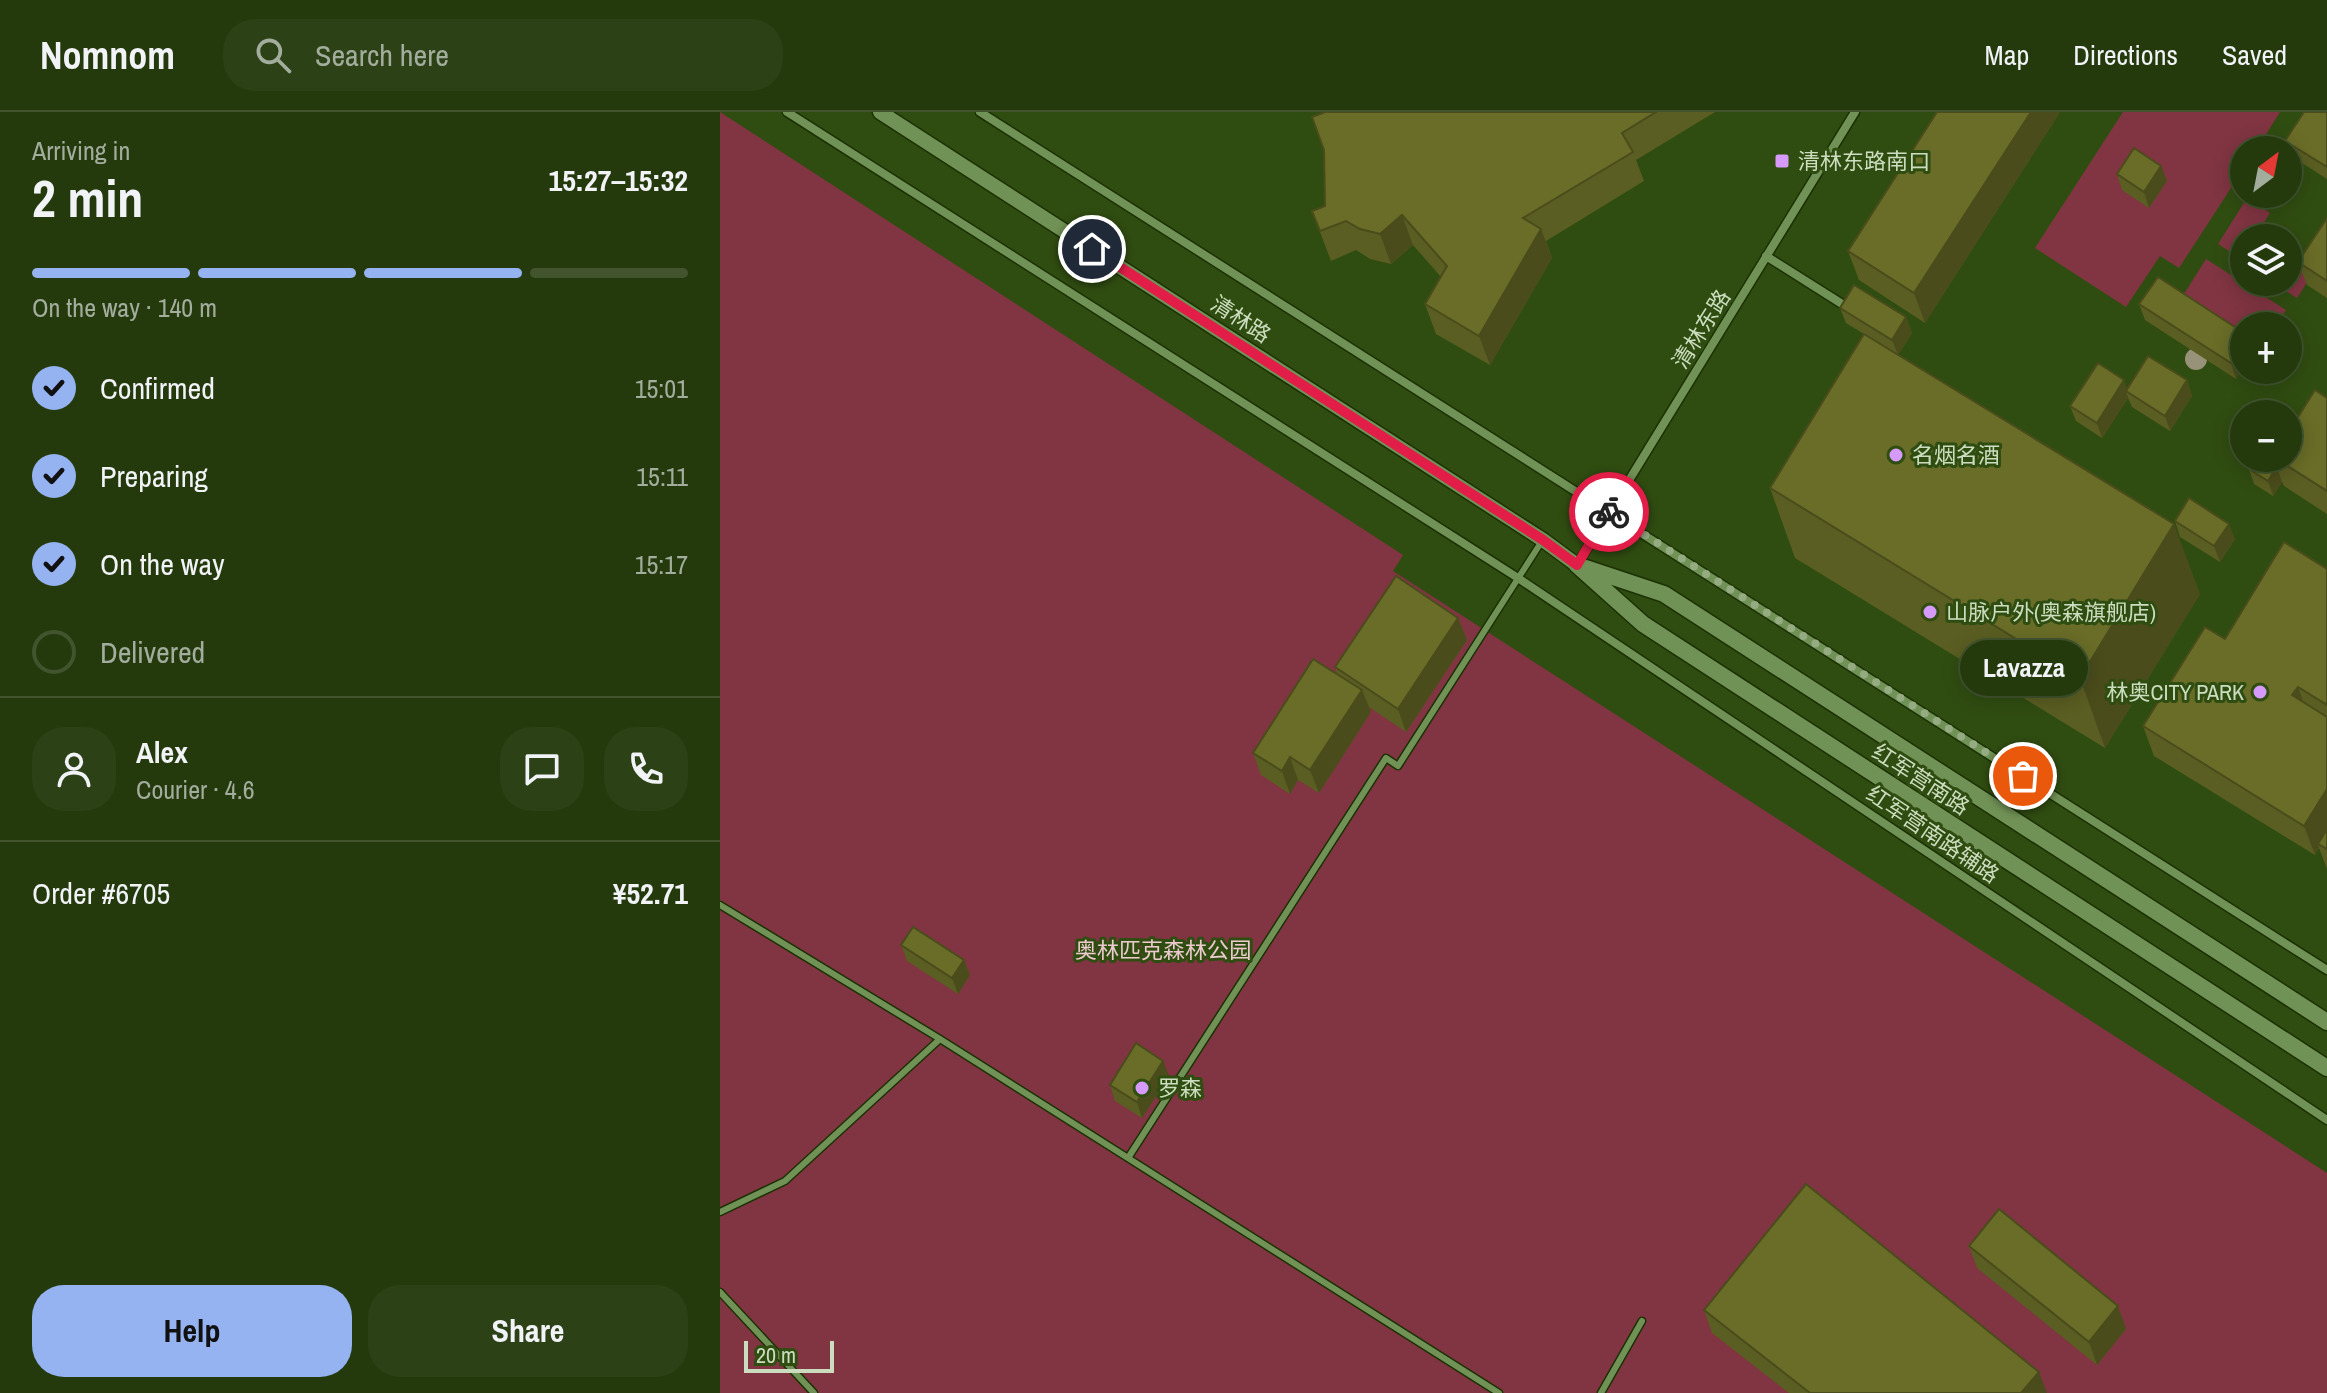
<!DOCTYPE html>
<meta charset="utf-8">
<style>
body{margin:0;font-family:"Archivo Narrow","Noto Sans SC",sans-serif;background:#2c4116;color:#f1f3f6;height:100vh;display:flex;flex-direction:column;font-size:30px;white-space:nowrap}
*{box-sizing:border-box;margin:0}
p{font-size:26px;color:#a3ad9d}
.icon{flex:none;width:44px;height:44px;fill:none;stroke:currentColor;stroke-width:2;stroke-linecap:round;stroke-linejoin:round}
.map{position:relative;flex:1;overflow:hidden}
.side{display:flex;flex-direction:column;background:#243a0d;width:720px}
.side>*{flex:none}
.needle{width:52px;rotate:32deg}
.tools{position:absolute;left:1510px;top:24px;display:grid;gap:16px}
.tools a{display:grid;place-items:center;width:72px;height:72px;border-radius:50%;background:#243a0d;box-shadow:0 4px 20px #0003,0 0 0 2px #41542e;font-size:40px}
.scale{position:absolute;left:24px;bottom:20px;width:90px;box-sizing:border-box;padding-left:8px;border:4px solid #cbddbe;border-top:0;font-size:22px;line-height:28px;white-space:nowrap;color:#cbddbe;-webkit-text-stroke:6px #304d11;paint-order:stroke}
.pin{position:absolute;display:grid;place-items:center;width:68px;height:68px;color:#fff;margin:-34px;border:4px solid #fff;border-radius:50%;box-shadow:0 2px 8px #0007}
.courier{position:absolute;display:grid;place-items:center;width:80px;height:80px;margin:-40px;border:6px solid #e11d48;border-radius:50%;background:#fff;color:#222;box-shadow:0 2px 10px #0007}
.bubble{position:absolute;height:56px;border-radius:28px;background:#243a0d;box-shadow:0 4px 20px #0003,0 0 0 2px #41542e;font-size:26px;font-weight:800;line-height:56px;text-align:center}
.head em{font-style:normal;font-weight:800}
.head div{display:flex;flex-direction:column-reverse}
.head{display:flex;align-items:center;justify-content:space-between;height:136px;padding:0 32px}
h1{font-size:52px;font-weight:800;line-height:60px}
.bar{display:grid;grid-template-columns:repeat(4,1fr);gap:12px 8px;align-content:center;height:96px;padding:0 32px}
.bar i{height:10px;border-radius:6px;background:#41542e}
.bar .on{background:#95b2f1}
.bar p{grid-column:span 4}
.line{display:flex;align-items:center;gap:20px;padding:0 32px;border-top:2px solid #41542e}
.line div{flex:1}
.round{display:grid;place-items:center;flex:none;width:84px;height:84px;border-radius:32px;background:#2c4116}
ol{padding:0 32px;list-style:none}
li{display:flex;align-items:center;gap:24px;height:88px}
li p{margin-inline-start:auto}
li .icon{padding:8px;border-radius:50%;background:#95b2f1;color:#111;stroke-width:4}
li:last-child{color:#a3ad9d}
li i{width:44px;height:44px;border:4px solid #41542e;border-radius:50%}
.button{display:flex;gap:16px;margin-top:auto;padding:16px 32px}
.button a{flex:1;height:92px;border-radius:32px;background:#95b2f1;color:#111;font-size:32px;font-weight:800;line-height:92px;text-align:center}
.button a+a{background:#2c4116;color:#f1f3f6}
header{display:flex;align-items:center;gap:48px;box-sizing:border-box;height:112px;padding:0 40px;background:#243a0d;border-bottom:2px solid #41542e}
header strong{font-size:38px}
nav{display:flex;gap:44px;margin-inline-start:auto;font-size:28px}
.search{width:560px;height:72px;background:#2c4116;display:flex;align-items:center;gap:20px;box-sizing:border-box;padding:0 28px;border-radius:32px;color:#a3ad9d;font-size:30px}
main{display:flex;flex:1;min-height:0}
.map>svg:first-child{display:block}
</style>
<header>
<strong>Nomnom</strong>
<div class="search"><svg class="icon" aria-label="search" viewBox="0 0 24 24"><circle cx="10" cy="10" r="6"/><path d="M15 15l6 6"/></svg>Search here</div>
<nav><a>Map</a><a>Directions</a><a>Saved</a></nav>
</header>
<main>
<section class="side">
<div class="head"><div><h1>2 min</h1><p>Arriving in</p></div><em>15:27–15:32</em></div>
<div class="bar"><i class="on"></i><i class="on"></i><i class="on"></i><i></i><p>On the way · 140 m</p></div>
<ol>
<li><svg class="icon" aria-label="check" viewBox="0 0 24 24"><path d="M5 12l5 5 9-10"/></svg>Confirmed<p>15:01</p></li>
<li><svg class="icon" aria-label="check" viewBox="0 0 24 24"><path d="M5 12l5 5 9-10"/></svg>Preparing<p>15:11</p></li>
<li><svg class="icon" aria-label="check" viewBox="0 0 24 24"><path d="M5 12l5 5 9-10"/></svg>On the way<p>15:17</p></li>
<li><i></i>Delivered</li>
</ol>
<div class="line" style="height:144px"><a class="round"><svg class="icon" aria-label="person" viewBox="0 0 24 24"><circle cx="12" cy="8" r="4"/><path d="M4 21q1-7 8-7t8 7"/></svg></a><div><b>Alex</b><p>Courier · 4.6</p></div><a class="round"><svg class="icon" aria-label="chat" viewBox="0 0 24 24"><path d="M4 5h16v11H9l-5 4z"/></svg></a><a class="round"><svg class="icon" aria-label="phone" viewBox="0 0 24 24"><path d="M5 4h4l2 5-3 2q2 4 5 5l2-3 5 2v4C11 20 4 13 5 4z"/></svg></a></div>
<div class="line" style="height:104px"><div>Order #6705</div><b>¥52.71</b></div>
<div class="button"><a>Help</a><a>Share</a></div>
</section>
<div class="map">
<svg width="1607" height="1281" viewBox="0 0 1607 1281">
<rect width="100%" height="100%" fill="#304d11"/>
<path fill="#813542" d="M 0,0 L 683,443 L 673,459 L 1607,1061 L 1607,1281 L 0,1281 Z
M 1403,0 L 1560,0 L 1536,38 L 1524,38 L 1524,56 L 1459,156 L 1440,144 L 1406,195 L 1315,136 Z
M 1527,86 L 1550,101 L 1534,126 L 1524,126 L 1524,141 L 1520,146 L 1498,132 Z
M 1607,111 L 1607,139 L 1577,186 L 1564,178 Z
M 1486,147 L 1566,198 L 1555,214 L 1524,214 L 1524,220 L 1464,182 Z"/>
<g fill="none" stroke-linecap="round" stroke-linejoin="round">
<g stroke="#1b3103" stroke-width="9">
<path id="service" d="M 0,793 L 220,927 L 779,1281
M 408,1046 L 666,646 L 678,654 L 822,429
M 0,1100 L 65,1069 L 220,927
M 0,1180 L 94,1281
M 881,1281 L 922,1209"/>
</g>
<g stroke="#1b3103" stroke-width="11">
<path id="minor" d="M 67,0 L 798,466 L 1607,1008
M 260,0 L 1607,858
M 1046,144 L 1130,197
M 857,453 L 1135,0"/>
</g>
<g stroke="#1b3103" stroke-width="17">
<path id="tertiary" d="M 160,0 L 823,428 L 857,453"/>
</g>
<g stroke="#1b3103" stroke-width="19">
<path id="secondary" d="M 857,453 L 923,512 L 1607,956
M 866,456 L 944,482 L 1607,910"/>
</g>
<use href="#service" stroke="#719256" stroke-width="6"/>
<use href="#minor" stroke="#719256" stroke-width="8"/>
<use href="#tertiary" stroke="#719256" stroke-width="14"/>
<use href="#secondary" stroke="#719256" stroke-width="16"/>
</g>
<circle fill="#979278" cx="1476" cy="247" r="11"/>
<path fill="#5a5e22" d="M 605,0 L 995,0 L 916,48 L 924,69 L 826,129 L 832,146 L 770,253 L 716,222 L 705,192 L 721,165 L 693,133 L 671,152 L 650,147 L 636,138 L 611,149 L 592,99 L 605,94 L 604,39 L 592,5 Z
M 1217,0 L 1340,0 L 1205,211 L 1139,168 L 1128,139 Z
M 1607,0 L 1607,67 L 1571,44 L 1565,29 Z
M 1441,54 L 1447,69 L 1429,96 L 1402,78 L 1397,62 Z
M 1607,106 L 1607,186 L 1587,173 L 1578,150 Z
M 1419,192 L 1524,221 L 1516,267 L 1425,208 Z
M 1120,196 L 1186,205 L 1192,221 L 1178,243 L 1480,482 L 1385,636 L 1075,446 L 1050,376 L 1144,222 L 1126,211 Z
M 1467,268 L 1472,284 L 1450,319 L 1412,295 L 1408,286 L 1382,326 L 1356,309 L 1350,294 L 1407,277 Z
M 1607,286 L 1607,402 L 1564,374 L 1562,370 L 1553,384 L 1534,372 L 1529,357 L 1556,353 L 1553,346 L 1568,346 Z
M 1455,409 L 1515,427 L 1500,450 L 1460,425 Z
M 1607,457 L 1607,757 L 1599,736 L 1595,743 L 1434,644 L 1423,614 L 1505,527 Z
M 738,506 L 747,528 L 686,620 L 649,595 L 651,600 L 599,681 L 578,668 L 570,682 L 541,663 L 533,641 L 617,562 L 615,555 Z
M 181,833 L 244,848 L 250,863 L 238,882 L 187,849 Z
M 449,964 L 422,1006 L 395,989 L 390,973 Z
M 1249,1134 L 1406,1217 L 1377,1253 L 1257,1156 Z
M 984,1198 L 1327,1281 L 1069,1281 L 992,1221 Z"/>
<path fill="#4a4c1b" d="M 1311,0 L 1340,0 L 1205,211 L 1194,181 Z
M 1441,54 L 1447,69 L 1429,96 L 1424,80 Z
M 682,103 L 693,133 L 671,152 L 660,122 Z
M 821,117 L 832,146 L 770,253 L 759,224 Z
M 1186,205 L 1192,221 L 1178,243 L 1172,228 Z
M 1524,231 L 1524,255 L 1516,267 L 1511,251 Z
M 1404,268 L 1409,281 L 1406,279 L 1408,286 L 1382,326 L 1377,311 Z
M 1467,268 L 1472,284 L 1450,319 L 1445,304 Z
M 1557,355 L 1562,370 L 1553,384 L 1548,369 Z
M 1454,412 L 1480,482 L 1385,636 L 1360,566 Z
M 1509,412 L 1515,427 L 1500,450 L 1494,434 Z
M 738,506 L 747,528 L 686,620 L 678,597 Z
M 1578,575 L 1588,604 L 1572,583 Z
M 642,578 L 651,600 L 599,681 L 590,658 Z
M 570,645 L 578,668 L 570,682 L 562,659 Z
M 1607,677 L 1607,723 L 1598,732 L 1599,736 L 1595,743 L 1584,714 Z
M 244,848 L 250,863 L 238,882 L 232,866 Z
M 443,949 L 449,964 L 422,1006 L 417,990 Z
M 1398,1194 L 1406,1217 L 1377,1253 L 1369,1230 Z
M 1319,1260 L 1327,1281 L 1301,1281 Z"/>
<path fill="#696d27" stroke="#4a4c1b" stroke-width="2" d="M 605,0 L 936,0 L 902,21 L 913,40 L 803,106 L 821,117 L 759,224 L 705,192 L 727,154 L 682,103 L 660,122 L 640,117 L 626,109 L 600,119 L 592,99 L 605,94 L 604,38 L 592,5 Z
M 1217,0 L 1311,0 L 1194,181 L 1128,139 Z
M 1584,0 L 1607,0 L 1607,55 L 1565,29 Z
M 1414,36 L 1441,54 L 1424,80 L 1397,62 Z
M 1607,106 L 1607,169 L 1578,150 Z
M 1438,165 L 1524,221 L 1524,231 L 1511,251 L 1419,192 Z
M 1134,173 L 1186,205 L 1172,228 L 1120,196 Z
M 1144,222 L 1454,412 L 1360,566 L 1050,376 Z
M 1428,244 L 1467,268 L 1445,304 L 1406,279 Z
M 1378,251 L 1404,268 L 1377,311 L 1350,294 Z
M 1595,278 L 1607,286 L 1607,379 L 1555,346 L 1568,346 L 1568,321 Z
M 1536,346 L 1544,346 L 1557,354 L 1548,369 L 1529,357 Z
M 1469,386 L 1509,412 L 1494,434 L 1455,409 Z
M 1564,430 L 1607,457 L 1607,593 L 1578,575 L 1572,583 L 1607,605 L 1607,677 L 1584,714 L 1423,614 L 1485,515 L 1505,527 Z
M 676,464 L 738,506 L 678,597 L 615,555 Z
M 593,547 L 642,578 L 590,658 L 570,645 L 562,659 L 533,641 Z
M 1607,717 L 1607,737 L 1598,732 Z
M 193,815 L 244,848 L 232,866 L 181,833 Z
M 416,931 L 443,949 L 417,990 L 390,973 Z
M 1086,1072 L 1319,1260 L 1301,1281 L 1090,1281 L 984,1198 Z
M 1279,1097 L 1398,1194 L 1369,1230 L 1249,1134 Z"/>
<g fill="none" stroke-linecap="round" stroke-linejoin="round">
<path stroke="#95ab81" stroke-width="8" stroke-dasharray="0 14.4" d="M 889,400 L 1303,664"/>
<path stroke="#e11d48" stroke-width="10" d="M 372,137 L 823,428 L 857,453 L 889,400"/>
</g>
<g fill="#d69bfa" stroke="#304d11" stroke-width="3">
<rect x="1054" y="41" width="16" height="16" rx="4"/>
<circle cx="1176" cy="343" r="8"/>
<circle cx="1210" cy="500" r="8"/>
<circle cx="1540" cy="580" r="8"/>
<circle cx="422" cy="976" r="8"/>
</g>
<g text-anchor="middle" stroke-width="6" stroke-linejoin="round" paint-order="stroke">
<g font-size="22" fill="#cbddbe" stroke="#304d11" text-anchor="start">
<text x="1078" y="57">清林东路南口</text>
<text x="1192" y="351">名烟名酒</text>
<text x="1226" y="508">山脉户外(奥森旗舰店)</text>
<text x="1524" y="588" text-anchor="end">林奥CITY PARK</text>
<text x="438" y="984">罗森</text>
</g>
<g font-size="22" fill="#cbddbe" stroke="#304d11">
<text transform="translate(521 207) rotate(33)" y="8">清林路</text>
<text transform="translate(981 217) rotate(-58)" y="8">清林东路</text>
<text transform="translate(1201 667) rotate(33)" y="8">红军营南路</text>
<text transform="translate(1213 722) rotate(34)" y="8">红军营南路辅路</text>
</g>
<g font-size="22" fill="#ebcbcd" stroke="#304d11">
<text x="443" y="846">奥林匹克森林公园</text>
</g>
</g>
</svg>
<div class="tools">
<a><svg class="needle" viewBox="-14 -14 28 28"><path d="M0-13l5 13h-10z" fill="#e53935"/><path d="M0 13l5-13h-10z" fill="#a3ad9d"/></svg></a>
<a><svg class="icon" aria-label="layers" viewBox="0 0 24 24"><path d="M12 4l9 5-9 5-9-5zM3 14l9 5 9-5"/></svg></a>
<a>+</a>
<a>−</a>
</div>
<div class="scale">20 m</div>
<div class="pin" style="left:1303px;top:664px;background:#ea580c"><svg class="icon" aria-label="bag" viewBox="0 0 24 24"><path d="M5 8h14l-1 12H6zM9 8a3 3 0 0 1 6 0"/></svg></div>
<div class="pin" style="left:372px;top:137px;background:#1f2937"><svg class="icon" aria-label="home" viewBox="0 0 24 24"><path d="M3 11l9-7 9 7M6 9v11h12V9"/></svg></div>
<div class="courier" style="left:889px;top:400px"><svg class="icon" aria-label="bike" viewBox="0 0 24 24"><circle cx="6" cy="16" r="4"/><circle cx="18" cy="16" r="4"/><path d="M6 16l4-8h5l3 8M10 8l3 8H6M13 5h3"/></svg></div>
<div class="bubble" style="left:1240px;top:528px;width:128px">Lavazza</div>
</div>
</main>
